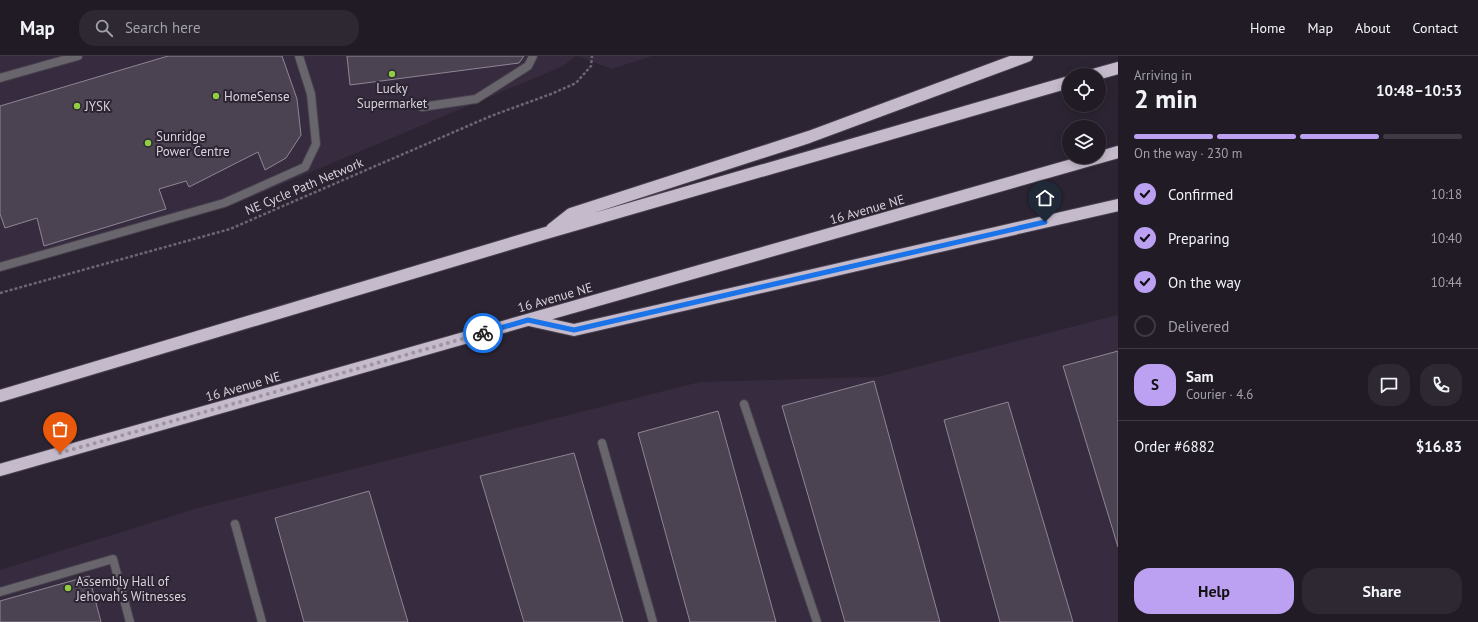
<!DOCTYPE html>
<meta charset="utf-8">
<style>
body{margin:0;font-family:"PT Sans",sans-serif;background:#2d2832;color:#f1f3f6;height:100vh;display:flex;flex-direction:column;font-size:15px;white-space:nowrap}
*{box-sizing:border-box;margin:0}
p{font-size:13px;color:#a2a1a7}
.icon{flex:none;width:22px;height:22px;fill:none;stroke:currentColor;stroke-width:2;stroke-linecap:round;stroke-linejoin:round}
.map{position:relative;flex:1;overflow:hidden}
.drawer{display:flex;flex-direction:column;background:#211b26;width:360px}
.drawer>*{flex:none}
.controls{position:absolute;left:1062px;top:12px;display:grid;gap:8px}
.controls a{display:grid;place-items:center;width:44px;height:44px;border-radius:50%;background:#211b26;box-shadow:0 2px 10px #0003,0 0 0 1px #3e3943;font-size:20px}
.pin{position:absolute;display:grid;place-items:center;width:34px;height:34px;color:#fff;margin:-41px -17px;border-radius:50% 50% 50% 0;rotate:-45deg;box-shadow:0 0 4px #0007}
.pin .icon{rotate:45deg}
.courier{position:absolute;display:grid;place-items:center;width:40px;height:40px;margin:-20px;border:3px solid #1a73e8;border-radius:50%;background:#fff;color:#222;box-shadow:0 1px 5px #0007}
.headline em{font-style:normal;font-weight:800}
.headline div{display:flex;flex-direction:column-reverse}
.headline{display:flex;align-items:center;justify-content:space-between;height:68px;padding:0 16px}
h1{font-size:26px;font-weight:800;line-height:30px}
.bar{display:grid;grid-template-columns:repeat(4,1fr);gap:6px 4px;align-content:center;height:48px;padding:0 16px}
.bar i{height:5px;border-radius:3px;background:#3e3943}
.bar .current{background:#bca0f2}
.bar p{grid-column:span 4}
.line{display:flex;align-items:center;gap:10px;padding:0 16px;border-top:1px solid #3e3943}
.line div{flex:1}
.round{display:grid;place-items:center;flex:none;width:42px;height:42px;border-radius:16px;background:#2d2832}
ol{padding:0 16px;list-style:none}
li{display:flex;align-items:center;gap:12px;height:44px}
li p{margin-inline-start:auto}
li .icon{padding:4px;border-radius:50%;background:#bca0f2;color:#111;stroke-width:4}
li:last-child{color:#a2a1a7}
li i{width:22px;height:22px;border:2px solid #3e3943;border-radius:50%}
.primary-button{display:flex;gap:8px;margin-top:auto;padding:8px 16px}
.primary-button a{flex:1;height:46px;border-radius:16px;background:#bca0f2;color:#111;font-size:16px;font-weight:800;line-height:46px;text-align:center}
.primary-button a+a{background:#2d2832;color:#f1f3f6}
header{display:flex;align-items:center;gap:24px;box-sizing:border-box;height:56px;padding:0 20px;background:#211b26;border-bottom:1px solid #3e3943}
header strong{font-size:19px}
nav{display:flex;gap:22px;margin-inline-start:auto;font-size:14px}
.search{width:280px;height:36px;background:#2d2832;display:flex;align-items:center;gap:10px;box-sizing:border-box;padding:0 14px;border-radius:16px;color:#a2a1a7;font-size:15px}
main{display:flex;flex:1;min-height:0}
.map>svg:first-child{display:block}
</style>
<header>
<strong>Map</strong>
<div class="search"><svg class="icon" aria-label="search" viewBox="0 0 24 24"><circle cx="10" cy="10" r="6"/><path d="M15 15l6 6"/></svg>Search here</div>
<nav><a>Home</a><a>Map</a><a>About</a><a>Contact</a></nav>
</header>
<main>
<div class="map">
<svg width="1118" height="566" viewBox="0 0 1118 566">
<rect width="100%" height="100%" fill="#2c2432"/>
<path fill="#372c3f" d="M 0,0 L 576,0 L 563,10 L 228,151 L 0,214 Z
M 578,0 L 652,0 L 612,13 Z
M 1118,259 L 1118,566 L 0,566 L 0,514 L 198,452 L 700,326 L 878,321 Z"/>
<path fill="#4c4352" stroke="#8e8595" d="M 168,0 L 282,0 L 297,43 L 301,79 L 286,102 L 265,114 L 258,96 L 189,131 L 186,125 L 159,133 L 166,153 L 44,190 L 37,162 L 5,172 L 0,158 L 0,50 Z
M 347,0 L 524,0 L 519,7 L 350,29 Z
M 1118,295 L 1118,491 L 1063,310 Z
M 874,325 L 940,566 L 845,566 L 782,350 Z
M 1008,346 L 1073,566 L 1000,566 L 944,364 Z
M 718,355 L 776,566 L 690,566 L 638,377 Z
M 574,397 L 623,566 L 524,566 L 480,420 Z
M 369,435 L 408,566 L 304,566 L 275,462 Z
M 89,520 L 101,566 L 0,566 L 0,545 Z"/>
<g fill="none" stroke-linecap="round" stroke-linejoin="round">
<g stroke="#48404d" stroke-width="10">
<path id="lane" d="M 0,22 L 78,0
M 422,51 L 476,43 L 528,10 L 533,0
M 0,211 L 224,147 L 305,111 L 316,88 L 311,38 L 299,0
M 744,348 L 817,566
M 602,387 L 653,566
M 235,468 L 262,566
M 0,536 L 113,503 L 130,566"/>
</g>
<g stroke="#48404d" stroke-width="14">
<path id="highway" d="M 1093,19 L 1118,12
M 552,173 L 571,158 L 809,81 L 1027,0
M 529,264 L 574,274 L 1118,149
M 0,340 L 546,177 L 1069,26
M 0,414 L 1118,96"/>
</g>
<path stroke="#6d6672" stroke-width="2.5" stroke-dasharray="3 2" stroke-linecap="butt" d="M 0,237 L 230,173 L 491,60 L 551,38 L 576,27 L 591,10 L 592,0"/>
<use href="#lane" stroke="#69656c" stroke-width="8"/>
<use href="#highway" stroke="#c4bacb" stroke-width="12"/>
</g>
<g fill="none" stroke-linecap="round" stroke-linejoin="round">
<path stroke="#9c95a0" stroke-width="4" stroke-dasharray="0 7.2" d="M 60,397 L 483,277"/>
<path stroke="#1a73e8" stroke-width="5" d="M 483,277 L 528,264 L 574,274 L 1045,166"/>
</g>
<g fill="#8ece43" stroke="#2c2432" stroke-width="1.5">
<circle cx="392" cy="18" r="4"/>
<circle cx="216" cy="40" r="4"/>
<circle cx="77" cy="50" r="4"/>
<circle cx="148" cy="87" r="4"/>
<circle cx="68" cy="532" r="4"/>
</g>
<g text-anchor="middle" stroke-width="4" stroke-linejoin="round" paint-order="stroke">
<g font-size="13" fill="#d8d2db" stroke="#2c2432" text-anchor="start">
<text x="392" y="37" text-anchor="middle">Lucky<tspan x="392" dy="15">Supermarket</tspan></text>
<text x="224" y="45">HomeSense</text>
<text x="85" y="55">JYSK</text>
<text x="156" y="85">Sunridge<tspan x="156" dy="15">Power Centre</tspan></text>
<text x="76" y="530">Assembly Hall of<tspan x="76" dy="15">Jehovah's Witnesses</tspan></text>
</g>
<g font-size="13" fill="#d8d2db" stroke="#2c2432">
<text transform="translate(304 130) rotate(-23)" y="5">NE Cycle Path Network</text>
<text transform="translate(867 153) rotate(-16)" y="5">16 Avenue NE</text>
<text transform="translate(555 241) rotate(-16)" y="5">16 Avenue NE</text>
<text transform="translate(243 330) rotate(-16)" y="5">16 Avenue NE</text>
</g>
</g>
</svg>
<div class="controls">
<a><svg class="icon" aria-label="locate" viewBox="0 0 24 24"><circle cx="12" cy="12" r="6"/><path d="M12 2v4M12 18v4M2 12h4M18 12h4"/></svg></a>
<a><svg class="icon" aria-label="layers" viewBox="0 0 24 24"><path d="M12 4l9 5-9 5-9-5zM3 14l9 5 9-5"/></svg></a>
</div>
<div class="pin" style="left:60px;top:397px;background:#ea580c"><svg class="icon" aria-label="bag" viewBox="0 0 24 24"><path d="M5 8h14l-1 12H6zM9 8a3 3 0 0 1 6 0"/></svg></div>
<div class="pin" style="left:1045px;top:166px;background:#1f2937"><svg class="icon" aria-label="home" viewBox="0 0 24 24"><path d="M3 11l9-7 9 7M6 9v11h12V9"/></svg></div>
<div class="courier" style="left:483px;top:277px"><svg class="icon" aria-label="bike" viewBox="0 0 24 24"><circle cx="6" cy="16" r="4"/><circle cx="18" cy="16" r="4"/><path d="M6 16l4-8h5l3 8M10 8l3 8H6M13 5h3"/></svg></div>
</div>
<section class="drawer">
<div class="headline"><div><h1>2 min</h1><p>Arriving in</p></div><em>10:48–10:53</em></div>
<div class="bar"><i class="current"></i><i class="current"></i><i class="current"></i><i></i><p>On the way · 230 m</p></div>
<ol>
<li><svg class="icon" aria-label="check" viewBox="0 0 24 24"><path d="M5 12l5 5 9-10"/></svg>Confirmed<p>10:18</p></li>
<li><svg class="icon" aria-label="check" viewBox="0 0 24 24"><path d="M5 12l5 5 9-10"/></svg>Preparing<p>10:40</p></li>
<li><svg class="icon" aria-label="check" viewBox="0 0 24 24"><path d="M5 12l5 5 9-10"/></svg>On the way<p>10:44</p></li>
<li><i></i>Delivered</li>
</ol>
<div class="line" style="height:72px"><b class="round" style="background:#bca0f2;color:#111">S</b><div><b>Sam</b><p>Courier · 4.6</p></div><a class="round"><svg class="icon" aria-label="chat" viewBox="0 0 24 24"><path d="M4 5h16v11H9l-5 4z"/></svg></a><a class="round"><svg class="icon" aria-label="phone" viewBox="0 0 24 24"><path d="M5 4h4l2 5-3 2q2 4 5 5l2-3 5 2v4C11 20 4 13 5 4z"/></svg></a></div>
<div class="line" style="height:52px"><div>Order #6882</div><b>$16.83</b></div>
<div class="primary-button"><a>Help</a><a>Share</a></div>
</section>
</main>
